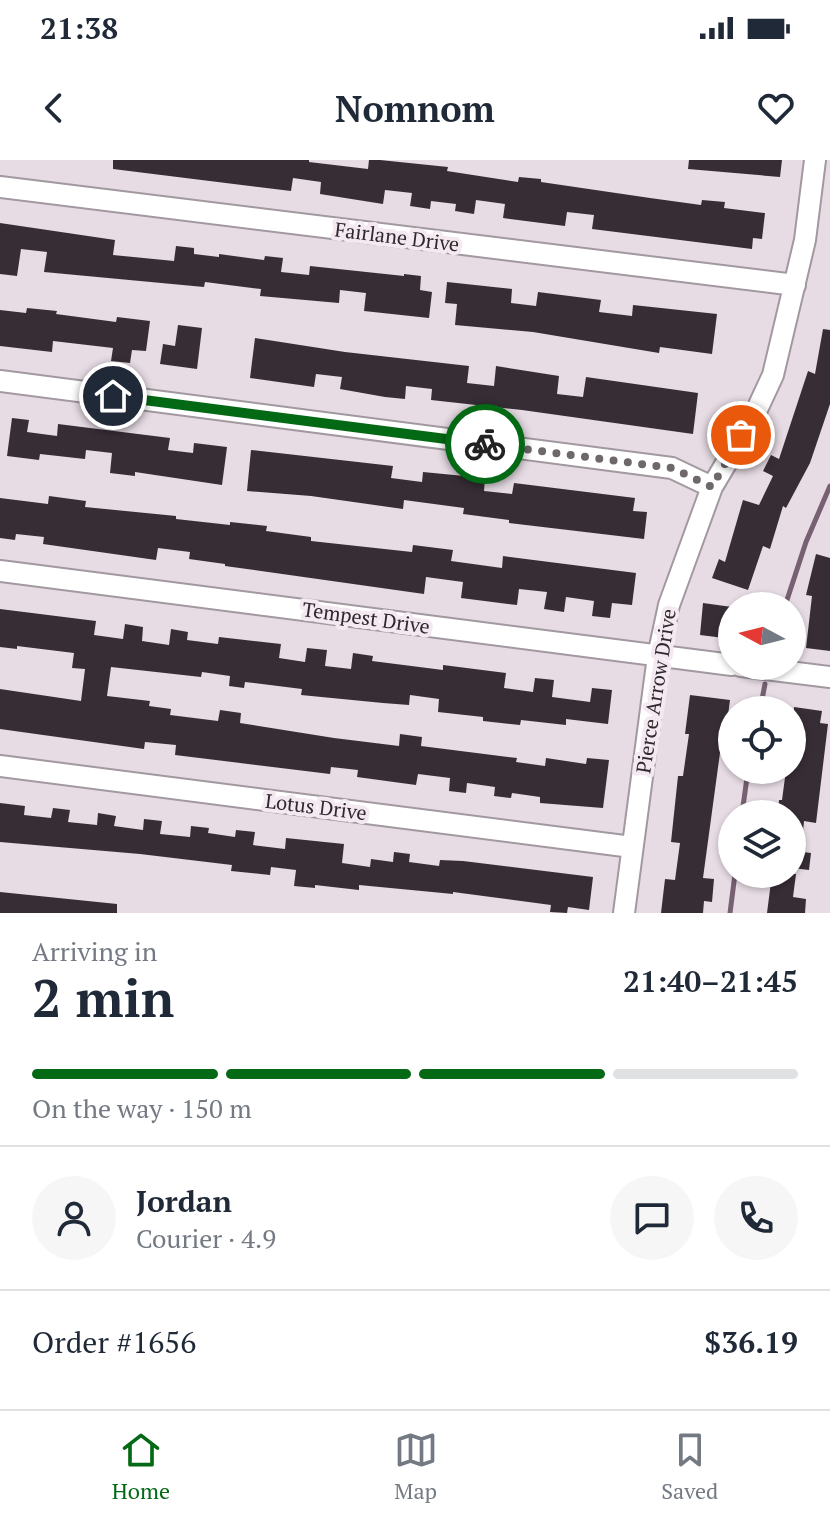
<!DOCTYPE html>
<meta charset="utf-8">
<style>
body{margin:0;font-family:"PT Serif",serif;background:#f6f6f7;color:#1f2937;height:100vh;display:flex;flex-direction:column;font-size:30px;white-space:nowrap}
*{box-sizing:border-box;margin:0}
p{font-size:26px;color:#747a83}
.icon{flex:none;width:44px;height:44px;fill:none;stroke:currentColor;stroke-width:2;stroke-linecap:round;stroke-linejoin:round}
.map{position:relative;height:753px;overflow:hidden}
.side{display:flex;flex-direction:column;background:#fff;flex:1}
.side>*{flex:none}
.needle{width:52px;rotate:277deg}
.buttons{position:absolute;left:718px;top:432px;display:grid;gap:16px}
.buttons a{display:grid;place-items:center;width:88px;height:88px;border-radius:50%;background:#fff;box-shadow:0 2px 6px #0004;font-size:40px}
.pin{position:absolute;display:grid;place-items:center;width:68px;height:68px;color:#fff;margin:-34px;border:4px solid #fff;border-radius:50%;box-shadow:0 2px 8px #0007}
.courier{position:absolute;display:grid;place-items:center;width:80px;height:80px;margin:-40px;border:6px solid #036915;border-radius:50%;background:#fff;color:#222;box-shadow:0 2px 10px #0007}
.headline em{font-style:normal;font-weight:600}
.headline div{display:flex;flex-direction:column-reverse}
.headline{display:flex;align-items:center;justify-content:space-between;height:136px;padding:0 32px}
h1{font-size:52px;font-weight:600;line-height:60px}
.bar{display:grid;grid-template-columns:repeat(4,1fr);gap:12px 8px;align-content:center;height:96px;padding:0 32px}
.bar i{height:10px;border-radius:6px;background:#e0e1e3}
.bar .active{background:#036915}
.bar p{grid-column:span 4}
.line{display:flex;align-items:center;gap:20px;padding:0 32px;border-top:2px solid #e0e1e3}
.line div{flex:1}
.round{display:grid;place-items:center;flex:none;width:84px;height:84px;border-radius:42px;background:#f6f6f7}
.status{display:flex;justify-content:space-between;align-items:center;height:56px;padding:0 40px;background:#fff;direction:ltr}
.status svg{height:22px;fill:currentColor}
header{display:flex;justify-content:space-between;align-items:center;height:104px;padding:0 32px;background:#fff;font-size:36px;font-weight:600}
.tab-bar{display:flex;justify-content:space-around;align-items:center;height:112px;border-top:2px solid #e0e1e3;background:#fff;font-size:22px;color:#747a83}
.tab-bar a{display:grid;justify-items:center;gap:4px}
.tab-bar .active{color:#036915}
.map>svg:first-child{display:block}
</style>
<div class="status"><b>21:38</b><svg viewBox="0 0 49 12"><path d="M0 12V9h3v3zM5 12V6h3v6zM10 12V3h3v9zM15 12V0h3v12zM26 1h20v11H26zM47 4h2v5h-2z"/></svg></div>
<header><svg class="icon" aria-label="back" viewBox="0 0 24 24"><path d="M15 5l-7 7 7 7"/></svg>Nomnom<svg class="icon" aria-label="heart" viewBox="0 0 24 24"><path d="M12 20l-8-8c-3-5 5-10 8-4 3-6 11-1 8 4z"/></svg></header>
<div class="map">
<svg width="830" height="753" viewBox="0 0 830 753">
<rect width="100%" height="100%" fill="#e7dce4"/>
<g fill="none" stroke-linecap="round" stroke-linejoin="round">
<path stroke="#766071" stroke-width="5" d="M 785,446 L 806,382 L 830,326
M 760,550 L 765,524
M 742,654 L 748,610
M 730,753 L 735,714"/>
</g>
<path fill="#372e35" d="M 113,0 L 309,0 L 309,2 L 368,9 L 369,0 L 380,0 L 448,7 L 447,11 L 518,22 L 519,17 L 541,19 L 541,22 L 650,38 L 701,45 L 702,40 L 725,42 L 724,48 L 765,53 L 762,79 L 753,78 L 752,89 L 592,69 L 594,55 L 567,52 L 565,66 L 503,58 L 505,44 L 476,40 L 474,54 L 455,51 L 456,44 L 431,41 L 430,49 L 410,46 L 412,33 L 385,30 L 383,44 L 320,34 L 321,22 L 293,18 L 291,31 L 113,9 Z
M 689,0 L 782,0 L 780,17 L 688,9 Z
M 0,63 L 115,80 L 113,95 L 174,101 L 176,86 L 194,88 L 194,94 L 219,97 L 219,94 L 264,100 L 265,96 L 283,98 L 281,112 L 309,115 L 310,106 L 404,116 L 404,114 L 421,116 L 420,130 L 432,132 L 429,158 L 364,151 L 366,133 L 340,130 L 339,143 L 260,136 L 261,129 L 205,122 L 204,127 L 44,112 L 47,92 L 21,89 L 17,116 L 0,114 Z
M 447,122 L 512,129 L 511,143 L 536,146 L 538,132 L 601,140 L 599,152 L 632,156 L 633,145 L 717,154 L 712,194 L 660,187 L 659,193 L 533,172 L 455,165 L 457,144 L 445,143 Z
M 27,148 L 57,151 L 56,154 L 116,162 L 117,157 L 150,161 L 146,191 L 132,190 L 130,203 L 111,201 L 113,188 L 53,181 L 52,192 L 0,186 L 0,150 L 26,153 Z
M 178,165 L 202,168 L 197,209 L 160,204 L 163,184 L 175,186 Z
M 823,169 L 830,170 L 830,244 L 810,303 L 786,348 L 783,346 L 770,389 L 763,386 L 748,430 L 712,418 L 719,399 L 725,402 L 743,340 L 759,345 L 773,316 L 763,311 L 771,295 L 779,299 L 808,211 L 815,214 Z
M 255,178 L 345,192 L 469,206 L 467,223 L 494,226 L 496,206 L 559,216 L 557,234 L 583,237 L 586,217 L 698,233 L 693,274 L 522,250 L 431,240 L 432,229 L 406,226 L 405,239 L 385,237 L 340,229 L 342,217 L 316,214 L 314,227 L 250,218 Z
M 12,258 L 29,260 L 27,272 L 57,276 L 58,264 L 170,278 L 168,290 L 193,293 L 194,283 L 227,287 L 222,325 L 135,312 L 135,316 L 110,313 L 112,293 L 86,290 L 85,299 L 40,294 L 39,300 L 7,296 Z
M 251,290 L 393,306 L 391,318 L 422,322 L 423,312 L 485,318 L 484,331 L 512,334 L 514,323 L 635,338 L 633,351 L 647,352 L 644,379 L 509,363 L 509,360 L 463,354 L 464,348 L 404,340 L 403,349 L 311,336 L 247,331 Z
M 49,336 L 86,341 L 85,347 L 176,356 L 176,359 L 230,365 L 230,362 L 267,366 L 266,371 L 311,377 L 311,381 L 412,392 L 413,385 L 453,390 L 451,401 L 502,408 L 503,396 L 636,413 L 632,445 L 612,443 L 610,458 L 592,456 L 594,441 L 566,437 L 564,452 L 544,449 L 547,432 L 519,429 L 517,445 L 461,438 L 463,422 L 426,417 L 424,434 L 225,406 L 225,404 L 189,399 L 190,392 L 158,388 L 156,400 L 43,384 L 44,377 L 16,374 L 15,380 L 0,378 L 0,338 L 48,344 Z
M 816,394 L 830,398 L 830,491 L 806,488 L 812,436 L 806,435 Z
M 703,443 L 732,447 L 732,479 L 700,475 Z
M 0,449 L 96,461 L 94,475 L 123,479 L 125,464 L 143,467 L 142,481 L 169,485 L 171,469 L 188,472 L 187,480 L 218,484 L 219,477 L 281,484 L 279,498 L 305,502 L 307,488 L 327,490 L 325,506 L 351,509 L 353,493 L 373,496 L 372,501 L 443,510 L 443,505 L 506,513 L 504,528 L 533,532 L 535,518 L 554,520 L 552,537 L 590,542 L 592,528 L 612,530 L 608,564 L 566,559 L 566,565 L 521,560 L 520,565 L 483,561 L 483,557 L 438,552 L 439,539 L 410,535 L 409,545 L 383,543 L 301,535 L 302,529 L 245,522 L 244,528 L 229,526 L 230,516 L 202,512 L 201,517 L 111,507 L 107,536 L 150,541 L 149,546 L 171,549 L 170,555 L 218,561 L 220,550 L 241,553 L 240,563 L 334,578 L 399,586 L 400,574 L 422,577 L 421,586 L 517,598 L 516,602 L 545,606 L 546,598 L 586,604 L 587,598 L 609,600 L 603,648 L 540,643 L 540,637 L 512,633 L 511,638 L 494,636 L 495,627 L 467,623 L 466,633 L 449,631 L 450,618 L 418,614 L 416,625 L 357,617 L 358,610 L 331,607 L 330,614 L 175,595 L 176,585 L 145,582 L 144,589 L 0,569 L 0,529 L 81,541 L 85,509 L 72,508 L 74,493 L 17,486 L 17,489 L 0,487 Z
M 690,535 L 730,540 L 725,579 L 722,578 L 703,718 L 714,719 L 712,742 L 704,741 L 703,753 L 661,753 L 665,719 L 675,720 L 680,683 L 671,682 L 678,616 L 683,616 L 689,574 L 685,574 Z
M 794,547 L 822,551 L 820,563 L 828,564 L 816,663 L 804,661 L 801,692 L 795,691 L 811,693 L 809,710 L 792,708 L 792,654 L 778,654 L 779,640 L 782,640 L 786,610 L 792,610 Z
M 0,643 L 25,646 L 24,655 L 51,658 L 53,648 L 70,650 L 68,662 L 97,665 L 98,653 L 116,656 L 114,666 L 143,670 L 144,659 L 162,661 L 160,674 L 190,677 L 191,666 L 209,668 L 208,673 L 235,677 L 236,670 L 255,672 L 253,685 L 285,689 L 286,678 L 344,684 L 342,703 L 370,707 L 371,699 L 393,702 L 394,692 L 410,694 L 409,702 L 439,706 L 440,700 L 463,701 L 593,717 L 589,750 L 568,747 L 567,753 L 550,752 L 551,745 L 453,732 L 453,734 L 359,725 L 359,730 L 315,725 L 315,728 L 294,726 L 296,710 L 271,707 L 270,715 L 231,711 L 232,705 L 140,694 L 0,682 Z
M 772,714 L 796,714 L 793,737 L 806,739 L 805,753 L 767,753 Z
M 0,732 L 117,744 L 117,753 L 0,753 Z"/>
<g fill="none" stroke-linecap="round" stroke-linejoin="round">
<g stroke="#a298a0" stroke-width="24">
<path id="street" d="M 0,27 L 795,125
M 0,221 L 672,308 L 712,327
M 0,411 L 732,505
M 741,506 L 830,517
M 0,606 L 632,687
M 624,753 L 658,496 L 669,445 L 712,327 L 753,258 L 773,215 L 805,80 L 815,0"/>
</g>
<use href="#street" stroke="#fff" stroke-width="20"/>
</g>
<g fill="none" stroke-linecap="round" stroke-linejoin="round">
<path stroke="#6e686c" stroke-width="8" stroke-dasharray="0 14.4" d="M 485,284 L 672,308 L 712,327 L 741,275"/>
<path stroke="#036915" stroke-width="10" d="M 113,236 L 485,284"/>
</g>
<g text-anchor="middle" stroke-width="8" stroke-linejoin="round" paint-order="stroke">
<g font-size="20" fill="#2d292c" stroke="#f4e9f1">
<text transform="translate(397 77) rotate(7)" y="7">Fairlane Drive</text>
<text transform="translate(366 458) rotate(8)" y="7">Tempest Drive</text>
<text transform="translate(656 531) rotate(-81)" y="7">Pierce Arrow Drive</text>
<text transform="translate(316 647) rotate(7)" y="7">Lotus Drive</text>
</g>
</g>
</svg>
<div class="buttons">
<a><svg class="needle" viewBox="-14 -14 28 28"><path d="M0-13l5 13h-10z" fill="#e53935"/><path d="M0 13l5-13h-10z" fill="#747a83"/></svg></a>
<a><svg class="icon" aria-label="locate" viewBox="0 0 24 24"><circle cx="12" cy="12" r="6"/><path d="M12 2v4M12 18v4M2 12h4M18 12h4"/></svg></a>
<a><svg class="icon" aria-label="layers" viewBox="0 0 24 24"><path d="M12 4l9 5-9 5-9-5zM3 14l9 5 9-5"/></svg></a>
</div>
<div class="pin" style="left:741px;top:275px;background:#ea580c"><svg class="icon" aria-label="bag" viewBox="0 0 24 24"><path d="M5 8h14l-1 12H6zM9 8a3 3 0 0 1 6 0"/></svg></div>
<div class="pin" style="left:113px;top:236px;background:#1f2937"><svg class="icon" aria-label="home" viewBox="0 0 24 24"><path d="M3 11l9-7 9 7M6 9v11h12V9"/></svg></div>
<div class="courier" style="left:485px;top:284px"><svg class="icon" aria-label="bike" viewBox="0 0 24 24"><circle cx="6" cy="16" r="4"/><circle cx="18" cy="16" r="4"/><path d="M6 16l4-8h5l3 8M10 8l3 8H6M13 5h3"/></svg></div>
</div>
<section class="side">
<div class="headline"><div><h1>2 min</h1><p>Arriving in</p></div><em>21:40–21:45</em></div>
<div class="bar"><i class="active"></i><i class="active"></i><i class="active"></i><i></i><p>On the way · 150 m</p></div>
<div class="line" style="height:144px"><a class="round"><svg class="icon" aria-label="person" viewBox="0 0 24 24"><circle cx="12" cy="8" r="4"/><path d="M4 21q1-7 8-7t8 7"/></svg></a><div><b>Jordan</b><p>Courier · 4.9</p></div><a class="round"><svg class="icon" aria-label="chat" viewBox="0 0 24 24"><path d="M4 5h16v11H9l-5 4z"/></svg></a><a class="round"><svg class="icon" aria-label="phone" viewBox="0 0 24 24"><path d="M5 4h4l2 5-3 2q2 4 5 5l2-3 5 2v4C11 20 4 13 5 4z"/></svg></a></div>
<div class="line" style="height:104px"><div>Order #1656</div><b>$36.19</b></div>
</section>
<nav class="tab-bar">
<a class="active"><svg class="icon" aria-label="home" viewBox="0 0 24 24"><path d="M3 11l9-7 9 7M6 9v11h12V9"/></svg>Home</a>
<a><svg class="icon" aria-label="map" viewBox="0 0 24 24"><path d="M3 6l6-2 6 2 6-2v14l-6 2-6-2-6 2zM9 4v14M15 6v14"/></svg>Map</a>
<a><svg class="icon" aria-label="saved" viewBox="0 0 24 24"><path d="M7 4h10v16l-5-4-5 4z"/></svg>Saved</a>
</nav>
